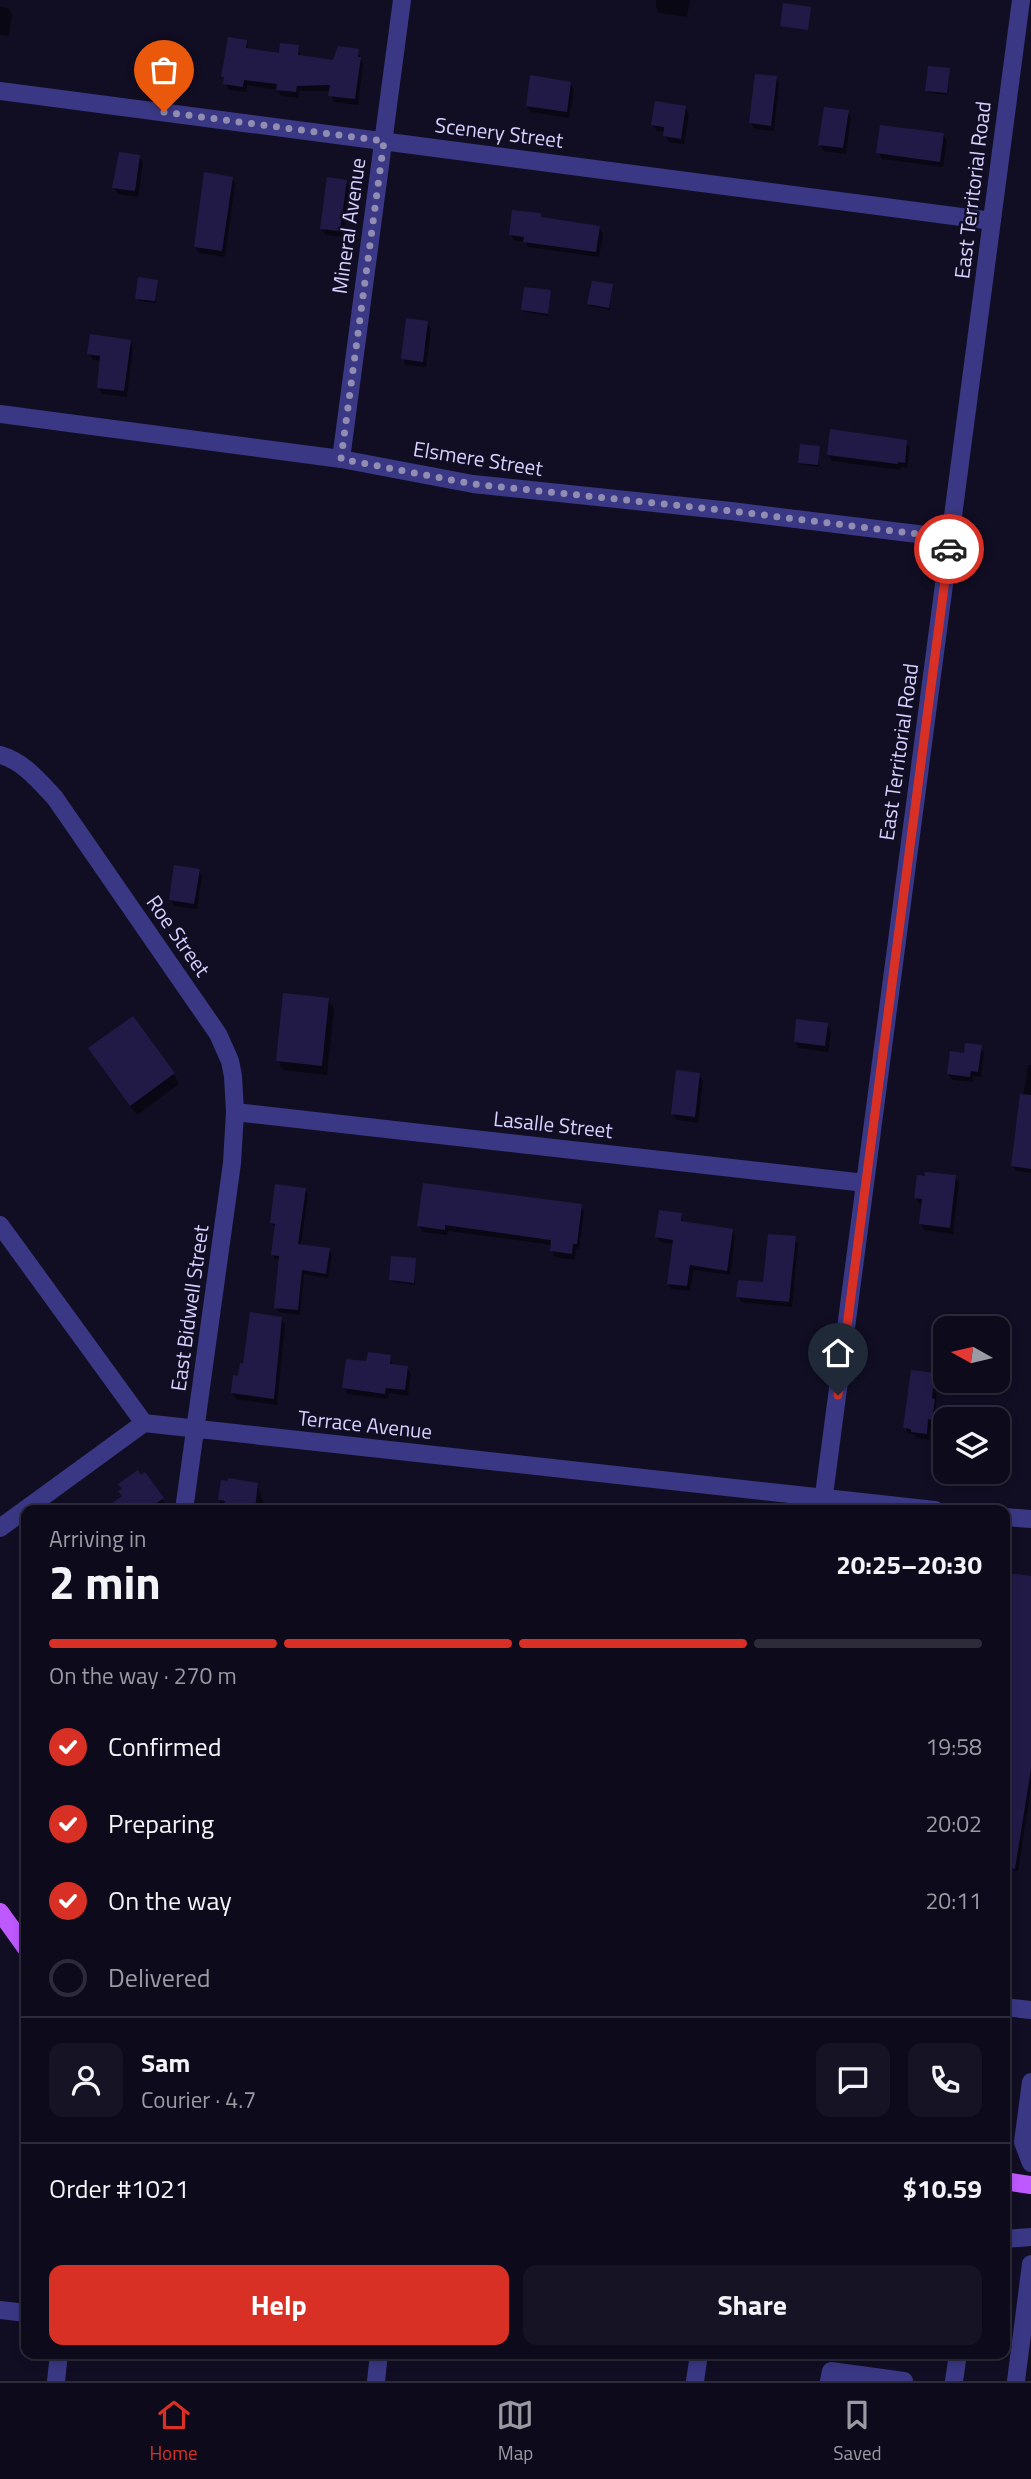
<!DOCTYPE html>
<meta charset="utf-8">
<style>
body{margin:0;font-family:"Titillium Web",sans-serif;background:#161324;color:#f1f3f6;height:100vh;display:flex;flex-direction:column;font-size:26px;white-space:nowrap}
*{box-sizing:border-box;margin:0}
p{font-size:23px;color:#9a9aa3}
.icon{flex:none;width:38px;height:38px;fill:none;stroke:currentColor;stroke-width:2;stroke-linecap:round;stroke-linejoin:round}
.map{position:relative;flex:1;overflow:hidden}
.panel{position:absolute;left:21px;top:1505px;width:989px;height:854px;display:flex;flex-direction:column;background:#0d0a1b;border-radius:14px;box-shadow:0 4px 10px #0003,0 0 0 2px #2d2b3a}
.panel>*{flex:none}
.needle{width:46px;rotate:278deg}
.tools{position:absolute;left:933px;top:1316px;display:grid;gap:14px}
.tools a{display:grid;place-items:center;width:77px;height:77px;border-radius:14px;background:#0d0a1b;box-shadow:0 4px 10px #0003,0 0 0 2px #2d2b3a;font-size:35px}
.pin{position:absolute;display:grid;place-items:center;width:60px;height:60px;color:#fff;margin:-72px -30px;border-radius:50% 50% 50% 0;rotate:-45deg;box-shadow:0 0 7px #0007}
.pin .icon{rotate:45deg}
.courier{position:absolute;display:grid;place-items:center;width:70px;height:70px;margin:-35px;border:5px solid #d93025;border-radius:50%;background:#fff;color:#222;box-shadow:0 2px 9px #0007}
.summary em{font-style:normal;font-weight:700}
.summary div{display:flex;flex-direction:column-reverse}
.summary{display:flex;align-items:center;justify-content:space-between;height:119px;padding:0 28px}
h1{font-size:46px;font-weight:700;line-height:52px}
.bar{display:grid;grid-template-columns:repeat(4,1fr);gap:10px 7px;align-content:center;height:84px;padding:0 28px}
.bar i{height:9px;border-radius:5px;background:#2d2b3a}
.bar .selected{background:#d93025}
.bar p{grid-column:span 4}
.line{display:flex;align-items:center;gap:18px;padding:0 28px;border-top:2px solid #2d2b3a}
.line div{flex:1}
.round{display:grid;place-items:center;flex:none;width:74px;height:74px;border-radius:14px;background:#161324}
ol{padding:0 28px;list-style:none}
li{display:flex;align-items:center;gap:21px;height:77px}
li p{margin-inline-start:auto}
li .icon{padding:7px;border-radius:50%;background:#d93025;color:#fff;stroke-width:4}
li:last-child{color:#9a9aa3}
li i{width:38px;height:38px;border:4px solid #2d2b3a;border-radius:50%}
.primary-button{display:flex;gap:14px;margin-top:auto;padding:14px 28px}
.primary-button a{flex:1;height:80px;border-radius:14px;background:#d93025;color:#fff;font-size:28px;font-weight:700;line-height:80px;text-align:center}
.primary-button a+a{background:#161324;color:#f1f3f6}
.dock{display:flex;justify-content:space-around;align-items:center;height:98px;border-top:2px solid #2d2b3a;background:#0d0a1b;font-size:19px;color:#9a9aa3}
.dock a{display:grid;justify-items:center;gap:4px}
.dock .selected{color:#d93025}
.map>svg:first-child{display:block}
</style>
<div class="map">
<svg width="1031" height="2381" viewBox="0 0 1031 2381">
<rect width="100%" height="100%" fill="#110e24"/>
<path fill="#0007" d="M 656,0 L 690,0 L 687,17 L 659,13 L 656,7 Z
M 0,7 L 8,8 L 12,14 L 9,36 L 0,35 Z
M 246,41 L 249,51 L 280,55 L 298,47 L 301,57 L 334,62 L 358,51 L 363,65 L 358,105 L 334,102 L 330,91 L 299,91 L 299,98 L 281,96 L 278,90 L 247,85 L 246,92 L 229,90 L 223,76 Z
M 949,70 L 948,95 L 928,93 L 927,90 Z
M 776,78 L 779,84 L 774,131 L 755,129 L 751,123 Z
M 570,83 L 574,89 L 569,118 L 531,112 L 527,106 Z
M 685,107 L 689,114 L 684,144 L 668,142 L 665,132 L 657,131 L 653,125 Z
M 848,112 L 851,118 L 846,154 L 824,151 L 820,145 Z
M 943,135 L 947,141 L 943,167 L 882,159 L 878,152 Z
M 139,156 L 143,163 L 138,197 L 118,194 L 114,188 Z
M 232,178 L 235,184 L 225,257 L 199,253 L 195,247 Z
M 346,182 L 350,188 L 343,237 L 325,235 L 322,228 Z
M 540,215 L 542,219 L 599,227 L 603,234 L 599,257 L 528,247 L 526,242 L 515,241 L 511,235 Z
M 157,282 L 156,303 L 139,301 L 137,298 Z
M 612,286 L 610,310 L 591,306 L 589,304 Z
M 550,292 L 548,316 L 524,312 L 523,310 Z
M 427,323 L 431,329 L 426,367 L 406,365 L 402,358 Z
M 130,341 L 133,348 L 127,397 L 102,394 L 98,387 L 102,361 L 93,360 L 89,354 Z
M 906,442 L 910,448 L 907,468 L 901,467 L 900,470 L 832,461 L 828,455 Z
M 819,448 L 819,467 L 802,465 L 800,463 Z
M 199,870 L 202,877 L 197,909 L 174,906 L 170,899 Z
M 328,999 L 334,1009 L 327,1075 L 283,1070 L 278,1060 Z
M 827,1025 L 831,1031 L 828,1052 L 799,1048 L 795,1042 Z
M 981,1047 L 984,1053 L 981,1077 L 973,1076 L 973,1082 L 952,1080 L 948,1074 L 965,1055 Z
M 96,1059 L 174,1074 L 179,1084 L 137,1115 Z
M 1028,1065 L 1031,1065 L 1031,1173 L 1016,1171 L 1013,1166 Z
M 699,1074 L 703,1081 L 698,1123 L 677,1120 L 673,1114 Z
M 955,1177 L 959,1183 L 953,1234 L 924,1230 L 921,1224 L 923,1205 L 919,1204 L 916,1198 Z
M 305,1190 L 308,1194 L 301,1246 L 329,1250 L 332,1255 L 328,1278 L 304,1274 L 300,1315 L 279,1312 L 276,1307 L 280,1260 L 275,1259 L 273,1254 L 276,1228 L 272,1223 Z
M 581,1206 L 584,1212 L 579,1250 L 576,1249 L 574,1260 L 555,1257 L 552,1251 L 552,1245 L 448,1231 L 447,1235 L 423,1232 L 419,1226 Z
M 681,1214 L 683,1223 L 732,1230 L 735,1236 L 730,1275 L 693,1270 L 690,1291 L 671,1289 L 668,1283 L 674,1244 L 660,1242 L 657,1237 Z
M 794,1238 L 798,1244 L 792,1307 L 741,1302 L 738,1296 L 765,1284 Z
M 415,1260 L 415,1285 L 392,1282 L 390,1280 Z
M 281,1318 L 285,1325 L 277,1405 L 236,1399 L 233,1393 L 245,1366 Z
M 941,1340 L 945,1340 L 945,1361 L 938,1358 Z
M 390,1356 L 393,1366 L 407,1368 L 411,1374 L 408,1396 L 389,1393 L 388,1399 L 348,1394 L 344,1388 L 368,1363 Z
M 934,1374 L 937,1381 L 935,1426 L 931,1425 L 929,1440 L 916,1438 L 914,1434 L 909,1434 L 905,1428 Z
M 141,1477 L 166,1504 L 157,1510 L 105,1510 L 124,1497 Z
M 223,1482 L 257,1484 L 263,1501 L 262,1510 L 219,1510 Z
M 1004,1575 L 1031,1578 L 1031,1788 L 1018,1871 L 1004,1869 L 1004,1682 L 1009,1650 L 1004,1649 Z
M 1004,2103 L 1007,2107 L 1004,2128 Z"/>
<path fill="#221a46" d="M 783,3 L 811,7 L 808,30 L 780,26 Z
M 228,37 L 247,40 L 246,48 L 279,53 L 280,43 L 299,45 L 298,55 L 333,60 L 338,46 L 359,49 L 358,57 L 361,57 L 355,99 L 328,96 L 330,85 L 297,86 L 296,92 L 276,90 L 277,84 L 244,80 L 243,87 L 223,84 L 224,77 L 221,77 Z
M 928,66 L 950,68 L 947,93 L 925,91 Z
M 755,74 L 777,76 L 771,126 L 749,123 Z
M 530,75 L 571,82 L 567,112 L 526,106 Z
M 655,101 L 686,106 L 681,139 L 663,136 L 664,127 L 651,125 Z
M 824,107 L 849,110 L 843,148 L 818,145 Z
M 880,125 L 944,133 L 940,162 L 876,153 Z
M 119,152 L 140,155 L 135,191 L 112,188 Z
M 204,172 L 233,177 L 222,251 L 194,247 Z
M 327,177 L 347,180 L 340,231 L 320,229 Z
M 512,210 L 541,213 L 541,217 L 600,226 L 596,252 L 523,242 L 524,237 L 509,235 Z
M 138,277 L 158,280 L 155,301 L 135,299 Z
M 592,281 L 613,284 L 609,308 L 587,304 Z
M 524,287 L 551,290 L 548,314 L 521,310 Z
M 406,318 L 428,321 L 423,362 L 401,359 Z
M 90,334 L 131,340 L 124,391 L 97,388 L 100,356 L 87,354 Z
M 830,429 L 907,440 L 905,463 L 898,462 L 898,464 L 827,455 Z
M 800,444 L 820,446 L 818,465 L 798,463 Z
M 174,865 L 200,869 L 194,904 L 169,900 Z
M 283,993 L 329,998 L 322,1066 L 276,1061 Z
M 133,1016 L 175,1073 L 130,1106 L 88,1048 Z
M 796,1019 L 828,1023 L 825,1046 L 794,1042 Z
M 965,1043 L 982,1045 L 978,1072 L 971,1071 L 970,1077 L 947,1074 L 950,1051 L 964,1053 Z
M 676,1070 L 700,1073 L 695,1117 L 671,1114 Z
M 1020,1094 L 1031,1095 L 1031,1169 L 1011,1166 Z
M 925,1172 L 956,1175 L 950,1228 L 919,1224 L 922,1199 L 914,1198 L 917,1175 L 925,1176 Z
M 423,1183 L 582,1204 L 577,1244 L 573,1244 L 572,1254 L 550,1251 L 551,1240 L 445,1225 L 445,1230 L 417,1226 Z
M 275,1184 L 306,1188 L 298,1244 L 330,1248 L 326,1274 L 302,1270 L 298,1310 L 274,1308 L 279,1256 L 271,1255 L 275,1224 L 270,1223 Z
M 659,1210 L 682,1213 L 681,1221 L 733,1229 L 727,1271 L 690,1265 L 687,1286 L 667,1284 L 673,1240 L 655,1237 Z
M 768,1234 L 796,1236 L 789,1302 L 736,1297 L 738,1280 L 763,1282 Z
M 391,1256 L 416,1258 L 414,1283 L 389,1280 Z
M 250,1312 L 282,1317 L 274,1399 L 231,1393 L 233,1375 L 238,1376 L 240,1363 L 243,1364 Z
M 368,1352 L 391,1355 L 390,1364 L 408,1366 L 405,1390 L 386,1388 L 385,1394 L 342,1388 L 346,1359 L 366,1361 Z
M 911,1370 L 935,1373 L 932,1398 L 935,1399 L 932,1420 L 928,1419 L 927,1434 L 911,1432 L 911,1429 L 903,1428 Z
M 138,1470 L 141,1475 L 145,1472 L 164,1498 L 147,1510 L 102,1510 L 122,1496 L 118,1491 L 122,1489 L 118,1484 Z
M 228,1478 L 258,1483 L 255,1509 L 224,1504 L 225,1501 L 218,1500 L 221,1480 L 228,1481 Z
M 1004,1573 L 1031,1576 L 1031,1769 L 1015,1869 L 1004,1868 L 1004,1669 L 1008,1645 L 1004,1644 Z"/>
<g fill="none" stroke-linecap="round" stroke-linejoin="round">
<path stroke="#3a3884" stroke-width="18" d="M 0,91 L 992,221
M 0,414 L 341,459 L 473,484 L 731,511 L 950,538
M 341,459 L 402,0
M 0,755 C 23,761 39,781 55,798 L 218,1034 L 230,1061 L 233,1076 L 235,1112 L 232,1163 L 184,1510
M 235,1112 L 865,1183
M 0,1225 L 144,1423 L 935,1510
M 822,1510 L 1021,0
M 1004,1517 L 1031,1519
M 0,1528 L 144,1423
M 1004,2007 L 1031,2010
M 1031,2082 L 1023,2142 L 1031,2163
M 1004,2239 L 1031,2237
M 0,2310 L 26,2313
M 56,2381 L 59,2354
M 376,2381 L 379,2354
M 695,2381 L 699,2354
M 829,2381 L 831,2371 L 904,2381
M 954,2381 L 958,2354
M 1016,2381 L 1031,2264"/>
<path stroke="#be58ff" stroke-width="18" d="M 0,1912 L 26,1948
M 1004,2181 L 1031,2185"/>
</g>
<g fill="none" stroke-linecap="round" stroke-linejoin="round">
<path stroke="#918db2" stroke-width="7" stroke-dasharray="0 12.6" d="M 164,112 L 384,141 L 341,459 L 473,484 L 731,511 L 950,538 L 949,549"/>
<path stroke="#d93025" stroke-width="9" d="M 838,1395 L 949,549"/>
</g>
<g text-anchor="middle" stroke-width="5" stroke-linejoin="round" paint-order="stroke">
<g font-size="21" fill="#d6d1ff" stroke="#110e24">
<text transform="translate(499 133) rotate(7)" y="7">Scenery Street</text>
<text transform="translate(973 190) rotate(-83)" y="7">East Territorial Road</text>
<text transform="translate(349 226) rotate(-82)" y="7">Mineral Avenue</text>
<text transform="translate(478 459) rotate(9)" y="7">Elsmere Street</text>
<text transform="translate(899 752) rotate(-82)" y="7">East Territorial Road</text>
<text transform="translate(178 936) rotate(55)" y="7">Roe Street</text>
<text transform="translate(553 1125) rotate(6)" y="7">Lasalle Street</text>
<text transform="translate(190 1308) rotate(-82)" y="7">East Bidwell Street</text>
<text transform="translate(365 1425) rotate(6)" y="7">Terrace Avenue</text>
</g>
</g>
</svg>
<div class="tools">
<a><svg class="needle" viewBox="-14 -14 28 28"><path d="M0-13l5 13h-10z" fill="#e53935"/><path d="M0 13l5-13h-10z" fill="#9a9aa3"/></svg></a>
<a><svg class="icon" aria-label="layers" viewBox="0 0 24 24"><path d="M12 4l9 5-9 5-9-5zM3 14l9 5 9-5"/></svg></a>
</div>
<div class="pin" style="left:164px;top:112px;background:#ea580c"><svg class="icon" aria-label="bag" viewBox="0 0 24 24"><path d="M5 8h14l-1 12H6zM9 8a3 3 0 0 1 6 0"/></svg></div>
<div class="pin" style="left:838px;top:1395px;background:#1f2937"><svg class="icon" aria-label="home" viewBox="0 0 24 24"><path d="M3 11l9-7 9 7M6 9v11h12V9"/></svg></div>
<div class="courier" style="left:949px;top:549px"><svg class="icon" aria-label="car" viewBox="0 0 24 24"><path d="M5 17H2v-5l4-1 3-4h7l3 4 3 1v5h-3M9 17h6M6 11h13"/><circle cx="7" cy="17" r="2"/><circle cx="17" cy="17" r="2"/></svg></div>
<section class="panel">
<div class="summary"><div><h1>2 min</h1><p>Arriving in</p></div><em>20:25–20:30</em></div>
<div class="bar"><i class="selected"></i><i class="selected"></i><i class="selected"></i><i></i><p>On the way · 270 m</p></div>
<ol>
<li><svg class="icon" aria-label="check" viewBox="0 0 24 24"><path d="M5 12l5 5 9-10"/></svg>Confirmed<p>19:58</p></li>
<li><svg class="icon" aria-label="check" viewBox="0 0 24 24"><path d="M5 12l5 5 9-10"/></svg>Preparing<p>20:02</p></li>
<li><svg class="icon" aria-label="check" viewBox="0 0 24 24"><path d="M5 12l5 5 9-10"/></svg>On the way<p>20:11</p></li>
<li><i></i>Delivered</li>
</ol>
<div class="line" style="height:126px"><a class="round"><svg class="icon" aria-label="person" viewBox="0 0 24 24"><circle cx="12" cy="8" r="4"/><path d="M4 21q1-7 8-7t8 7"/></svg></a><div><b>Sam</b><p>Courier · 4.7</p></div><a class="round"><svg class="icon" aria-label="chat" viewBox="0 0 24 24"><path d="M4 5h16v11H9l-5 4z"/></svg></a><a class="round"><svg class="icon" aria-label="phone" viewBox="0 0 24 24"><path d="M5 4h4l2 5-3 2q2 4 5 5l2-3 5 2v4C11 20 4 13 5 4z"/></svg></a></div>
<div class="line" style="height:91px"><div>Order #1021</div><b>$10.59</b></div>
<div class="primary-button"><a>Help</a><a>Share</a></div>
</section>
</div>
<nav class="dock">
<a class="selected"><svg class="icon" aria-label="home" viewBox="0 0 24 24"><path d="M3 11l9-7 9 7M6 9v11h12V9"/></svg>Home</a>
<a><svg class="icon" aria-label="map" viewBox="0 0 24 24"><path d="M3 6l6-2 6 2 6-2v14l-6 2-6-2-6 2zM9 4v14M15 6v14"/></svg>Map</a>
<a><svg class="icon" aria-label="saved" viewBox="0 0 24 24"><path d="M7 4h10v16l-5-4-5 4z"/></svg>Saved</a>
</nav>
